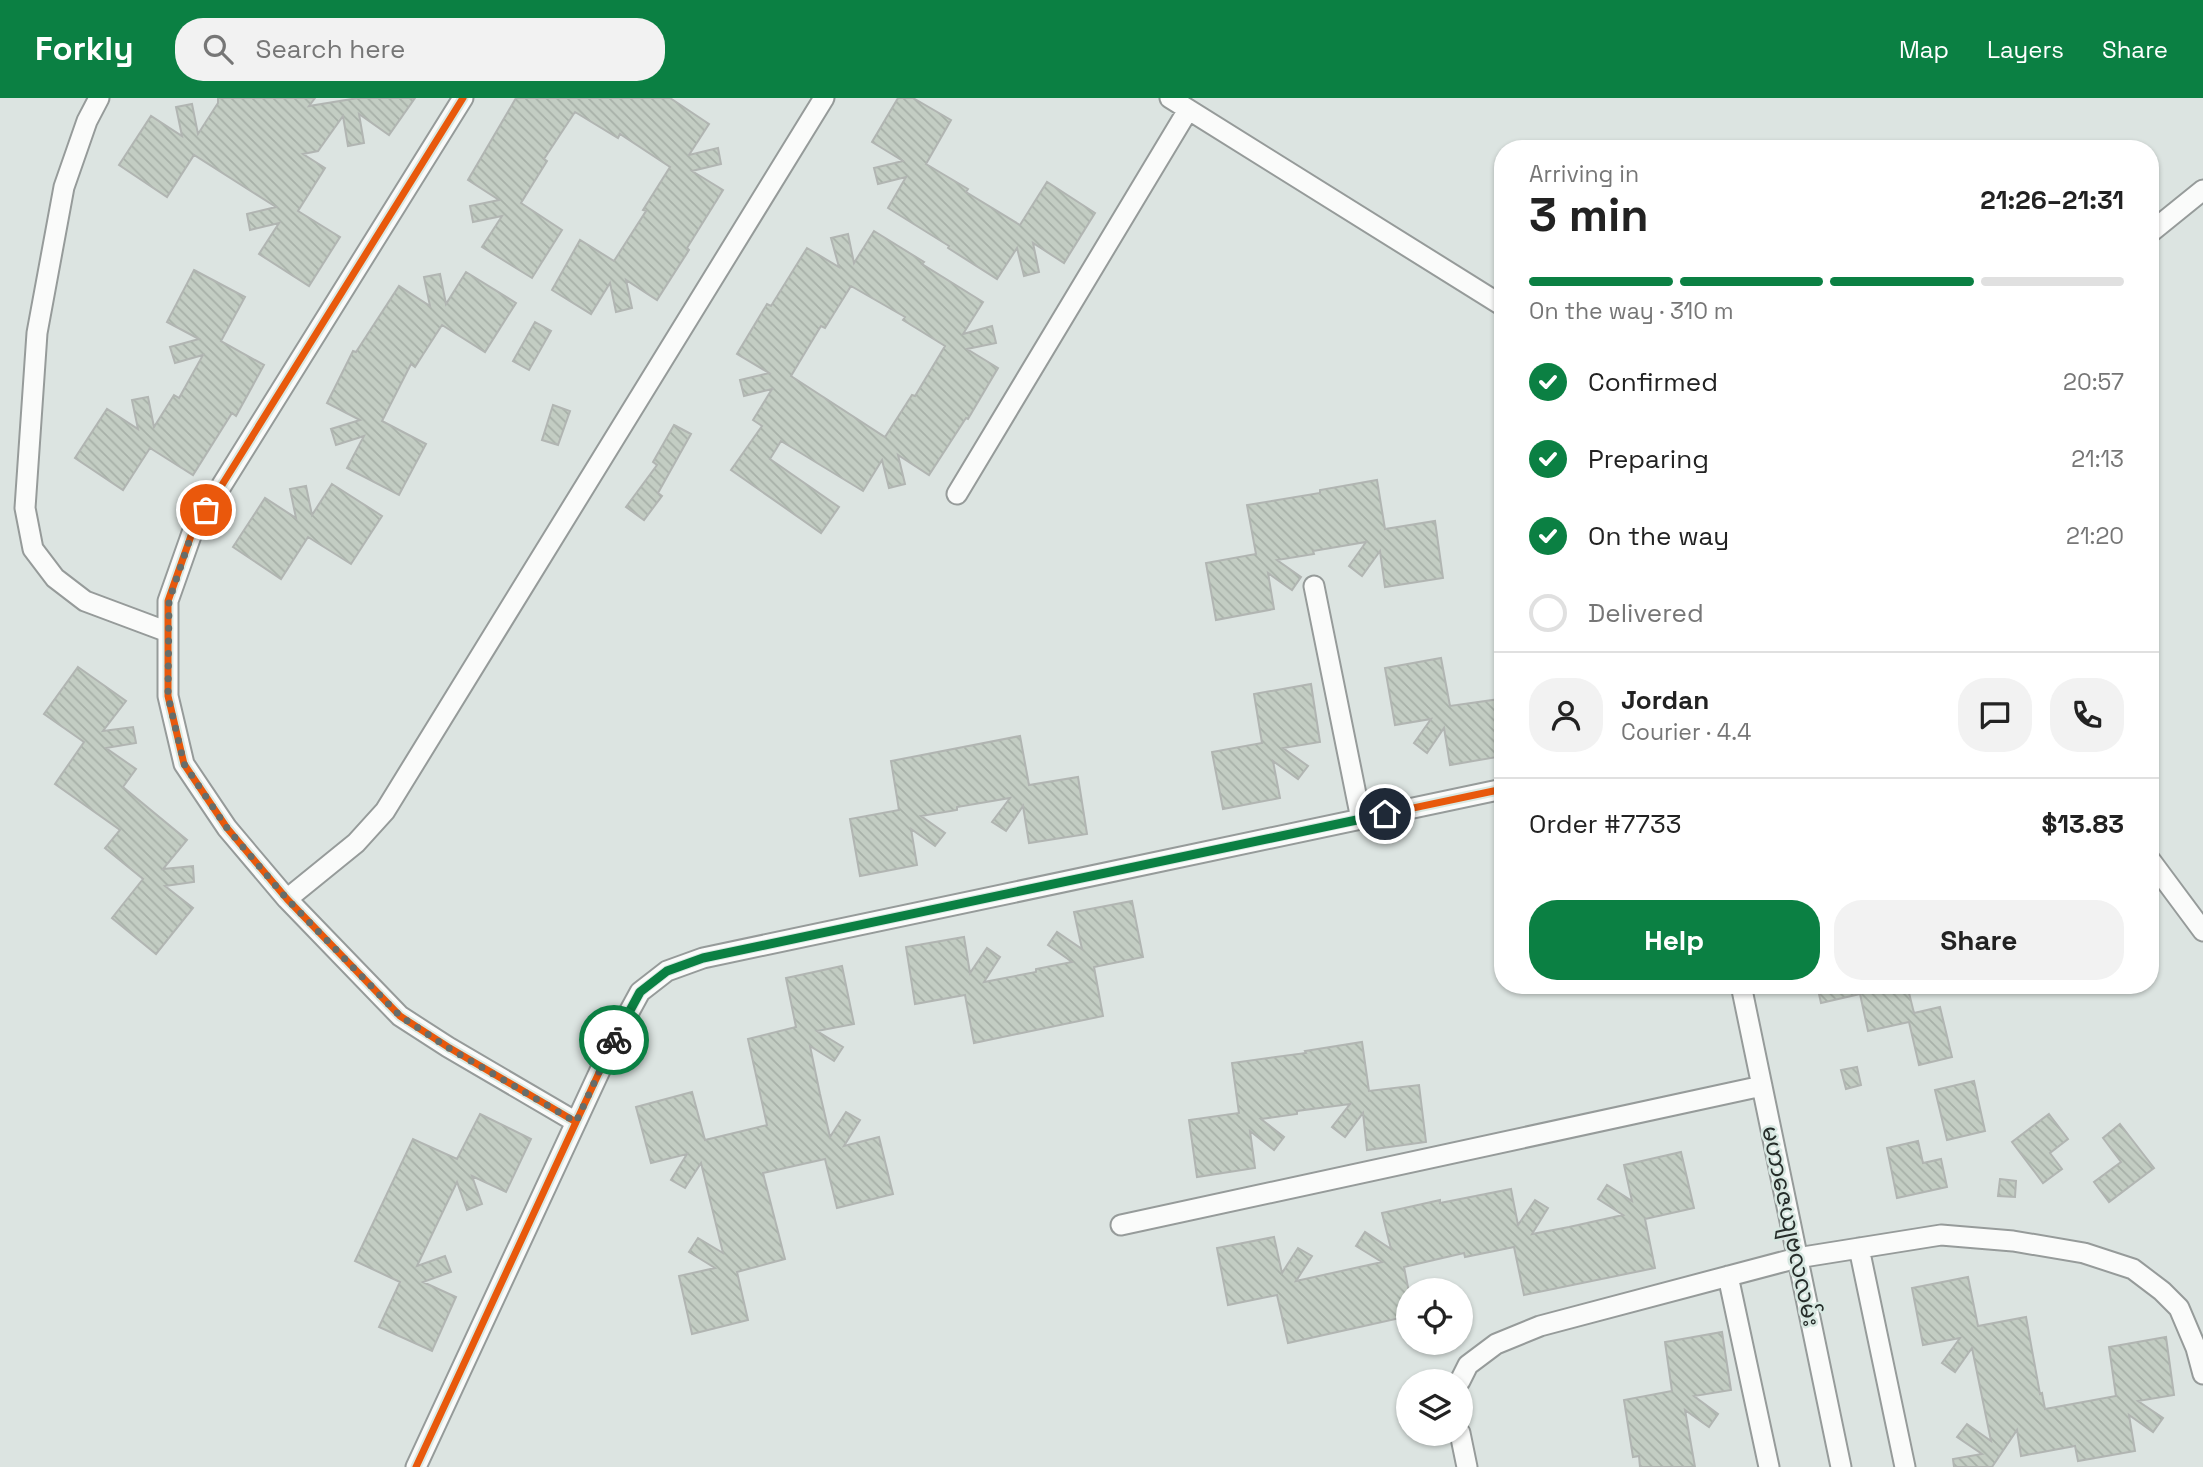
<!DOCTYPE html>
<meta charset="utf-8">
<style>
body{margin:0;font-family:"Space Grotesk","Noto Sans Myanmar",sans-serif;background:#f2f2f2;color:#222;height:100vh;display:flex;flex-direction:column;font-size:26px;white-space:nowrap}
*{box-sizing:border-box;margin:0}
p{font-size:23px;color:#767676}
.icon{flex:none;width:38px;height:38px;fill:none;stroke:currentColor;stroke-width:2;stroke-linecap:round;stroke-linejoin:round}
.map{position:relative;flex:1;overflow:hidden}
.sheet{position:absolute;left:1494px;top:42px;width:665px;height:854px;display:flex;flex-direction:column;background:#fff;border-radius:28px;box-shadow:0 2px 5px #0004}
.sheet>*{flex:none}
.tools{position:absolute;left:1396px;top:1180px;display:grid;gap:14px}
.tools a{display:grid;place-items:center;width:77px;height:77px;border-radius:50%;background:#fff;box-shadow:0 2px 5px #0004;font-size:35px}
.pin{position:absolute;display:grid;place-items:center;width:60px;height:60px;color:#fff;margin:-30px;border:4px solid #fff;border-radius:50%;box-shadow:0 2px 7px #0007}
.courier{position:absolute;display:grid;place-items:center;width:70px;height:70px;margin:-35px;border:5px solid #0b8043;border-radius:50%;background:#fff;color:#222;box-shadow:0 2px 9px #0007}
.head em{font-style:normal;font-weight:600}
.head div{display:flex;flex-direction:column-reverse}
.head{display:flex;align-items:center;justify-content:space-between;height:119px;padding:0 35px}
h1{font-size:46px;font-weight:600;line-height:52px}
.bar{display:grid;grid-template-columns:repeat(4,1fr);gap:10px 7px;align-content:center;height:84px;padding:0 35px}
.bar i{height:9px;border-radius:5px;background:#e0e0e0}
.bar .selected{background:#0b8043}
.bar p{grid-column:span 4}
.line{display:flex;align-items:center;gap:18px;padding:0 35px;border-top:2px solid #e0e0e0}
.line div{flex:1}
.round{display:grid;place-items:center;flex:none;width:74px;height:74px;border-radius:28px;background:#f2f2f2}
ol{padding:0 35px;list-style:none}
li{display:flex;align-items:center;gap:21px;height:77px}
li p{margin-inline-start:auto}
li .icon{padding:7px;border-radius:50%;background:#0b8043;color:#fff;stroke-width:4}
li:last-child{color:#767676}
li i{width:38px;height:38px;border:4px solid #e0e0e0;border-radius:50%}
.primary-button{display:flex;gap:14px;margin-top:auto;padding:14px 35px}
.primary-button a{flex:1;height:80px;border-radius:28px;background:#0b8043;color:#fff;font-size:28px;font-weight:600;line-height:80px;text-align:center}
.primary-button a+a{background:#f2f2f2;color:#222}
header{display:flex;align-items:center;gap:42px;box-sizing:border-box;height:98px;padding:0 35px;background:#0b8043;color:#fff}
header strong{font-size:33px}
nav{display:flex;gap:38px;margin-inline-start:auto;font-size:24px}
.search{width:490px;height:63px;background:#f2f2f2;display:flex;align-items:center;gap:18px;box-sizing:border-box;padding:0 24px;border-radius:28px;color:#767676;font-size:26px}
.map>svg:first-child{display:block}
</style>
<header>
<strong>Forkly</strong>
<div class="search"><svg class="icon" aria-label="search" viewBox="0 0 24 24"><circle cx="10" cy="10" r="6"/><path d="M15 15l6 6"/></svg>Search here</div>
<nav><a>Map</a><a>Layers</a><a>Share</a></nav>
</header>
<div class="map">
<svg width="2203" height="1369" viewBox="0 0 2203 1369">
<defs>
<pattern id="building-back-hatch" width="6" height="6" patternUnits="userSpaceOnUse" patternTransform="scale(1.75)"><rect width="6" height="6" fill="#c3cdc3"/><path d="M-1 5l2 2M0 0l6 6M5-1l2 2" fill="none" stroke="#a7b0a8"/></pattern>
</defs>
<rect width="100%" height="100%" fill="#dce4e1"/>
<path fill="url(#building-back-hatch)" stroke="#b1b5b2" stroke-width="2" fill-rule="evenodd" d="M 218,0 L 315,0 L 309,8 L 358,0 L 415,0 L 389,37 L 359,16 L 364,45 L 348,48 L 343,18 L 318,53 L 303,56 L 325,70 L 298,113 L 340,139 L 309,188 L 259,156 L 279,125 L 250,132 L 247,116 L 276,109 L 194,57 L 167,99 L 119,67 L 151,18 L 182,38 L 176,9 L 192,6 L 198,36 L 218,5 Z
M 516,0 L 670,0 L 709,26 L 689,57 L 718,50 L 721,66 L 692,73 L 723,92 L 687,150 L 689,152 L 657,202 L 626,182 L 632,210 L 616,214 L 610,185 L 591,216 L 552,192 L 580,142 L 614,163 L 646,113 L 643,112 L 670,69 L 620,36 L 618,40 L 575,14 L 544,61 L 547,63 L 521,105 L 562,132 L 532,180 L 482,149 L 502,118 L 473,124 L 470,108 L 499,102 L 468,82 Z
M 898,0 L 913,0 L 951,22 L 926,66 L 968,91 L 966,94 L 1020,127 L 1047,84 L 1095,115 L 1064,165 L 1033,145 L 1039,174 L 1024,178 L 1017,150 L 997,181 L 948,150 L 949,148 L 888,110 L 906,79 L 878,86 L 874,70 L 903,63 L 872,44 Z
M 874,133 L 924,164 L 922,166 L 983,204 L 963,236 L 992,228 L 996,245 L 967,251 L 998,270 L 968,321 L 966,320 L 929,377 L 898,357 L 905,386 L 889,390 L 882,362 L 863,393 L 781,343 L 770,361 L 839,409 L 821,435 L 731,372 L 762,328 L 753,322 L 772,291 L 744,298 L 740,282 L 769,275 L 737,256 L 767,206 L 771,208 L 807,150 L 839,169 L 831,140 L 848,136 L 854,165 ZM 851,188 L 905,219 L 903,222 L 945,248 L 915,298 L 912,297 L 885,339 L 791,278 L 821,228 L 825,230 Z
M 194,172 L 245,199 L 221,243 L 264,267 L 236,318 L 232,315 L 193,377 L 150,350 L 123,392 L 75,360 L 107,311 L 138,331 L 132,302 L 148,299 L 154,329 L 174,297 L 179,300 L 203,257 L 175,265 L 170,249 L 199,241 L 167,224 Z
M 466,174 L 516,205 L 485,254 L 442,227 L 415,269 L 411,266 L 382,323 L 426,346 L 399,397 L 347,370 L 364,338 L 336,347 L 331,331 L 360,322 L 327,305 L 353,253 L 356,254 L 399,188 L 430,208 L 424,179 L 440,176 L 446,206 Z
M 535,224 L 551,233 L 529,272 L 513,263 Z
M 553,307 L 570,313 L 558,347 L 542,342 Z
M 674,327 L 691,336 L 658,395 L 662,398 L 644,422 L 626,409 L 657,367 L 653,364 Z
M 1377,382 L 1385,431 L 1435,423 L 1443,480 L 1385,489 L 1380,453 L 1362,478 L 1349,468 L 1366,444 L 1313,453 L 1314,456 L 1277,462 L 1301,479 L 1292,492 L 1268,475 L 1274,511 L 1216,522 L 1206,465 L 1256,456 L 1247,407 L 1320,395 L 1320,392 Z
M 332,386 L 382,418 L 351,466 L 308,439 L 281,481 L 233,449 L 265,400 L 296,420 L 290,391 L 306,388 L 312,417 Z
M 1441,560 L 1450,608 L 1500,601 L 1503,626 L 1503,658 L 1450,667 L 1444,630 L 1427,655 L 1414,645 L 1431,621 L 1395,627 L 1385,570 Z
M 78,569 L 126,603 L 103,633 L 133,629 L 136,645 L 106,650 L 136,671 L 123,689 L 187,742 L 163,771 L 193,768 L 194,784 L 165,788 L 193,810 L 156,856 L 112,820 L 143,781 L 105,750 L 120,732 L 55,686 L 84,644 L 44,616 Z
M 1311,586 L 1320,644 L 1283,650 L 1308,668 L 1298,681 L 1273,663 L 1280,700 L 1223,711 L 1212,654 L 1262,645 L 1254,596 Z
M 1020,638 L 1029,687 L 1078,679 L 1087,736 L 1029,745 L 1023,708 L 1006,733 L 992,724 L 1010,700 L 957,709 L 957,712 L 921,718 L 945,735 L 935,748 L 911,731 L 917,767 L 860,778 L 850,721 L 899,712 L 891,663 Z
M 1132,803 L 1143,859 L 1094,869 L 1103,918 L 974,945 L 965,897 L 915,906 L 906,849 L 964,839 L 970,875 L 987,850 L 1000,859 L 984,884 L 1036,874 L 1036,871 L 1072,864 L 1048,847 L 1057,834 L 1082,851 L 1074,814 Z
M 842,868 L 854,926 L 817,933 L 843,949 L 834,963 L 810,948 L 820,996 L 830,1039 L 846,1014 L 860,1022 L 844,1048 L 879,1039 L 893,1096 L 837,1110 L 825,1061 L 763,1075 L 785,1161 L 737,1174 L 748,1222 L 692,1236 L 679,1178 L 715,1170 L 689,1154 L 698,1140 L 723,1155 L 701,1065 L 685,1090 L 671,1082 L 687,1056 L 651,1065 L 636,1009 L 692,994 L 705,1042 L 767,1027 L 748,941 L 796,929 L 786,880 Z
M 1817,887 L 1907,887 L 1914,915 L 1940,909 L 1952,959 L 1919,967 L 1909,924 L 1868,933 L 1860,896 L 1821,905 Z
M 1362,944 L 1369,993 L 1419,987 L 1426,1044 L 1367,1052 L 1363,1015 L 1345,1039 L 1332,1029 L 1350,1006 L 1297,1013 L 1297,1016 L 1261,1021 L 1284,1039 L 1274,1052 L 1250,1033 L 1255,1070 L 1197,1079 L 1189,1022 L 1239,1015 L 1232,965 L 1306,955 L 1305,953 Z
M 1857,969 L 1861,987 L 1846,991 L 1841,972 Z
M 1974,983 L 1985,1033 L 1947,1042 L 1935,992 Z
M 480,1016 L 531,1041 L 506,1094 L 472,1078 L 482,1106 L 467,1112 L 457,1084 L 417,1168 L 445,1158 L 451,1174 L 423,1184 L 456,1199 L 432,1253 L 379,1229 L 400,1184 L 355,1163 L 413,1041 L 457,1061 Z
M 2049,1016 L 2068,1041 L 2050,1055 L 2062,1071 L 2043,1085 L 2012,1044 Z
M 2120,1026 L 2154,1070 L 2109,1104 L 2094,1084 L 2121,1064 L 2103,1040 Z
M 1918,1043 L 1923,1065 L 1941,1061 L 1947,1089 L 1897,1100 L 1887,1050 Z
M 1681,1054 L 1694,1110 L 1645,1121 L 1655,1170 L 1524,1197 L 1514,1149 L 1465,1159 L 1464,1155 L 1404,1169 L 1409,1194 L 1409,1218 L 1288,1245 L 1277,1197 L 1228,1207 L 1217,1150 L 1274,1139 L 1282,1175 L 1298,1150 L 1312,1158 L 1296,1183 L 1382,1164 L 1356,1148 L 1365,1134 L 1391,1151 L 1382,1115 L 1440,1102 L 1440,1105 L 1511,1091 L 1518,1127 L 1535,1102 L 1548,1110 L 1532,1136 L 1569,1129 L 1623,1117 L 1598,1101 L 1607,1087 L 1632,1103 L 1624,1067 Z
M 2000,1081 L 2016,1083 L 2015,1099 L 1998,1098 Z
M 1968,1179 L 1978,1228 L 2026,1219 L 2040,1296 L 2042,1295 L 2045,1311 L 2116,1298 L 2109,1249 L 2166,1239 L 2174,1297 L 2138,1303 L 2163,1320 L 2153,1334 L 2129,1317 L 2135,1353 L 2078,1363 L 2075,1348 L 2021,1358 L 2017,1332 L 1992,1369 L 1954,1369 L 1953,1361 L 1982,1356 L 1957,1339 L 1967,1326 L 1991,1343 L 1972,1250 L 1955,1274 L 1942,1265 L 1960,1240 L 1923,1247 L 1912,1190 Z
M 1722,1234 L 1731,1292 L 1694,1298 L 1718,1316 L 1709,1329 L 1685,1312 L 1695,1369 L 1640,1369 L 1639,1358 L 1633,1359 L 1624,1302 L 1672,1293 L 1665,1244 Z"/>
<g fill="none" stroke-linecap="round" stroke-linejoin="round">
<g stroke="#969b9a" stroke-width="23">
<path id="minor" d="M 99,0 L 87,23 L 64,89 L 37,235 L 25,410 L 33,451 L 55,480 L 85,503 L 168,534
M 463,0 L 192,435 L 168,503 L 168,598 L 184,666 L 227,730 L 287,801 L 400,918 L 448,949 L 576,1024
M 1170,0 L 1503,208
M 2151,134 L 2203,92
M 957,396 L 1188,12
M 1314,488 L 1361,721
M 2151,763 L 2203,833
M 287,801 L 356,745 L 385,713 L 824,0
M 1741,887 L 1841,1369
M 1121,1127 L 1762,988
M 1859,1150 L 1905,1369
M 1728,1178 L 1769,1369
M 1460,1283 L 1468,1267 L 1496,1246 L 1540,1228 L 1797,1160 L 1941,1137 L 2013,1143 L 2084,1155 L 2133,1171 L 2162,1193 L 2179,1210 L 2196,1250 L 2203,1276
M 1460,1335 L 1467,1369
M 416,1369 L 616,938 L 640,894 L 667,873 L 703,860 L 1503,691"/>
</g>
<use href="#minor" stroke="#fafbfa" stroke-width="19"/>
<g stroke="#d8e8e2" stroke-width="11">
<path id="cycleway" d="M 463,0 L 192,435 L 168,503 L 168,598 L 184,666 L 227,730 L 287,801 L 400,918 L 448,949 L 576,1024
M 416,1369 L 616,938 L 640,894 L 667,873 L 703,860 L 1503,691"/>
</g>
<use href="#cycleway" stroke="#e8590c" stroke-width="7"/>
</g>
<g fill="none" stroke-linecap="round" stroke-linejoin="round">
<path stroke="#666d6a" stroke-width="7" stroke-dasharray="0 12.6" d="M 206,412 L 192,435 L 169,503 L 168,598 L 184,666 L 227,730 L 287,801 L 400,918 L 447,949 L 576,1024 L 614,942"/>
<path stroke="#0b8043" stroke-width="9" d="M 614,942 L 640,894 L 667,873 L 703,860 L 1385,716"/>
</g>
<g text-anchor="middle" stroke-width="5" stroke-linejoin="round" paint-order="stroke">
<g font-size="23" fill="#262d2a" stroke="#d8e8e2">
<text transform="translate(1791 1128) rotate(78)" y="8">မဟာဇေယျဗလလမ်း</text>
</g>
</g>
</svg>
<div class="tools">
<a><svg class="icon" aria-label="locate" viewBox="0 0 24 24"><circle cx="12" cy="12" r="6"/><path d="M12 2v4M12 18v4M2 12h4M18 12h4"/></svg></a>
<a><svg class="icon" aria-label="layers" viewBox="0 0 24 24"><path d="M12 4l9 5-9 5-9-5zM3 14l9 5 9-5"/></svg></a>
</div>
<div class="pin" style="left:206px;top:412px;background:#ea580c"><svg class="icon" aria-label="bag" viewBox="0 0 24 24"><path d="M5 8h14l-1 12H6zM9 8a3 3 0 0 1 6 0"/></svg></div>
<div class="pin" style="left:1385px;top:716px;background:#1f2937"><svg class="icon" aria-label="home" viewBox="0 0 24 24"><path d="M3 11l9-7 9 7M6 9v11h12V9"/></svg></div>
<div class="courier" style="left:614px;top:942px"><svg class="icon" aria-label="bike" viewBox="0 0 24 24"><circle cx="6" cy="16" r="4"/><circle cx="18" cy="16" r="4"/><path d="M6 16l4-8h5l3 8M10 8l3 8H6M13 5h3"/></svg></div>
<section class="sheet">
<div class="head"><div><h1>3 min</h1><p>Arriving in</p></div><em>21:26–21:31</em></div>
<div class="bar"><i class="selected"></i><i class="selected"></i><i class="selected"></i><i></i><p>On the way · 310 m</p></div>
<ol>
<li><svg class="icon" aria-label="check" viewBox="0 0 24 24"><path d="M5 12l5 5 9-10"/></svg>Confirmed<p>20:57</p></li>
<li><svg class="icon" aria-label="check" viewBox="0 0 24 24"><path d="M5 12l5 5 9-10"/></svg>Preparing<p>21:13</p></li>
<li><svg class="icon" aria-label="check" viewBox="0 0 24 24"><path d="M5 12l5 5 9-10"/></svg>On the way<p>21:20</p></li>
<li><i></i>Delivered</li>
</ol>
<div class="line" style="height:126px"><a class="round"><svg class="icon" aria-label="person" viewBox="0 0 24 24"><circle cx="12" cy="8" r="4"/><path d="M4 21q1-7 8-7t8 7"/></svg></a><div><b>Jordan</b><p>Courier · 4.4</p></div><a class="round"><svg class="icon" aria-label="chat" viewBox="0 0 24 24"><path d="M4 5h16v11H9l-5 4z"/></svg></a><a class="round"><svg class="icon" aria-label="phone" viewBox="0 0 24 24"><path d="M5 4h4l2 5-3 2q2 4 5 5l2-3 5 2v4C11 20 4 13 5 4z"/></svg></a></div>
<div class="line" style="height:91px"><div>Order #7733</div><b>$13.83</b></div>
<div class="primary-button"><a>Help</a><a>Share</a></div>
</section>
</div>
